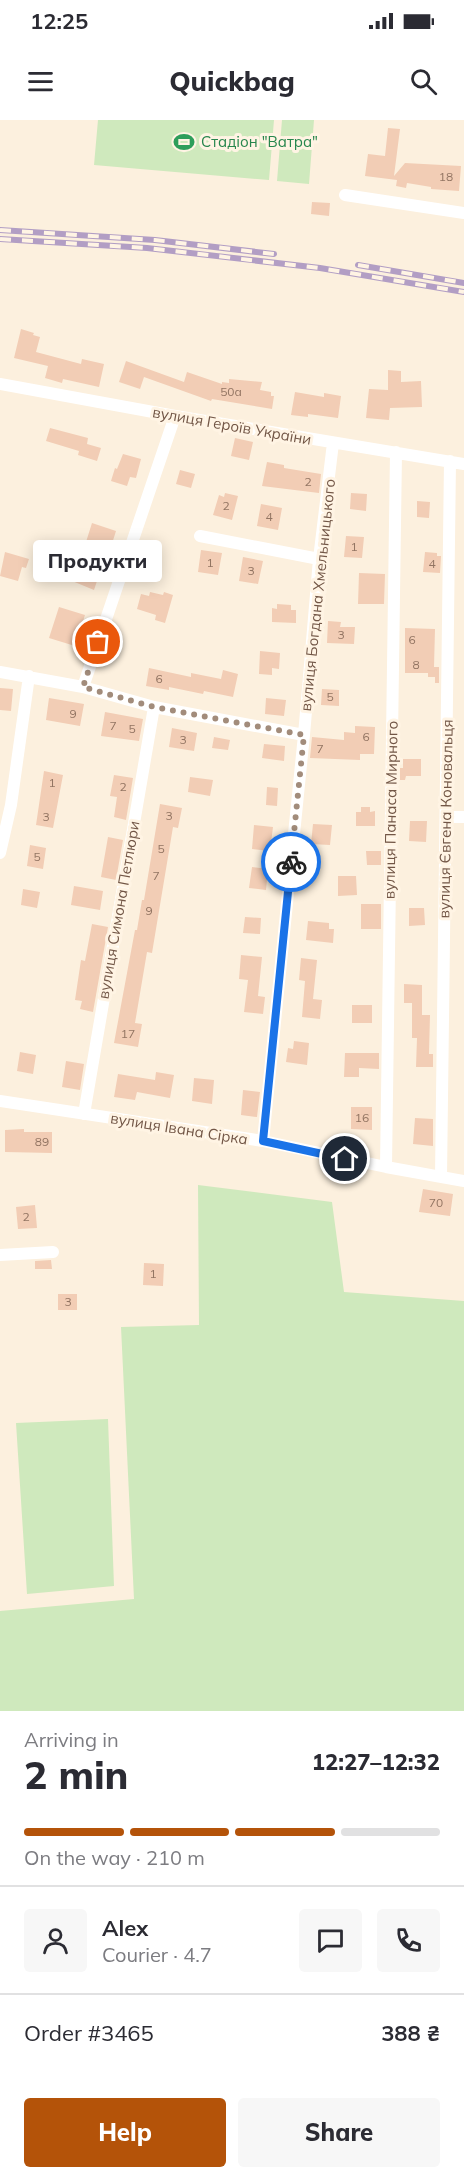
<!DOCTYPE html>
<meta charset="utf-8">
<style>
body{margin:0;font-family:Mulish,sans-serif;background:#f7f7f7;color:#2b2b33;height:100vh;display:flex;flex-direction:column;font-size:22px;white-space:nowrap}
*{box-sizing:border-box;margin:0}
p{font-size:20px;color:#7c7c81}
.icon{flex:none;width:33px;height:33px;fill:none;stroke:currentColor;stroke-width:2;stroke-linecap:round;stroke-linejoin:round}
.map{position:relative;height:1591px;overflow:hidden}
.panel{display:flex;flex-direction:column;background:#fff;flex:1}
.panel>*{flex:none}
.pin{position:absolute;display:grid;place-items:center;width:51px;height:51px;color:#fff;margin:-26px;border:3px solid #fff;border-radius:50%;box-shadow:0 2px 6px #0007}
.courier{position:absolute;display:grid;place-items:center;width:60px;height:60px;margin:-30px;border:4px solid #1a73e8;border-radius:50%;background:#fff;color:#222;box-shadow:0 2px 8px #0007}
.bubble{position:absolute;height:42px;border-radius:6px;background:#fff;box-shadow:0 3px 15px #0003;font-size:20px;font-weight:800;line-height:42px;text-align:center}
.head em{font-style:normal;font-weight:800}
.head div{display:flex;flex-direction:column-reverse}
.head{display:flex;align-items:center;justify-content:space-between;height:102px;padding:0 24px}
h1{font-size:39px;font-weight:800;line-height:45px}
.bar{display:grid;grid-template-columns:repeat(4,1fr);gap:9px 6px;align-content:center;height:72px;padding:0 24px}
.bar i{height:8px;border-radius:4px;background:#e1e1e2}
.bar .current{background:#b45309}
.bar p{grid-column:span 4}
.line{display:flex;align-items:center;gap:15px;padding:0 24px;border-top:2px solid #e1e1e2}
.line div{flex:1}
.round{display:grid;place-items:center;flex:none;width:63px;height:63px;border-radius:6px;background:#f7f7f7}
.primary-button{display:flex;gap:12px;margin-top:auto;padding:12px 24px}
.primary-button a{flex:1;height:69px;border-radius:6px;background:#b45309;color:#fff;font-size:24px;font-weight:800;line-height:69px;text-align:center}
.primary-button a+a{background:#f7f7f7;color:#2b2b33}
.status{display:flex;justify-content:space-between;align-items:center;height:42px;padding:0 30px;background:#fff;direction:ltr}
.status svg{height:16px;fill:currentColor}
header{display:flex;justify-content:space-between;align-items:center;height:78px;padding:0 24px;background:#fff;font-size:27px;font-weight:800}
.map>svg:first-child{display:block}
</style>
<div class="status"><b>12:25</b><svg viewBox="0 0 49 12"><path d="M0 12V9h3v3zM5 12V6h3v6zM10 12V3h3v9zM15 12V0h3v12zM26 1h20v11H26zM47 4h2v5h-2z"/></svg></div>
<header><svg class="icon" aria-label="menu" viewBox="0 0 24 24"><path d="M4 6h16M4 12h16M4 18h16"/></svg>Quickbag<svg class="icon" aria-label="search" viewBox="0 0 24 24"><circle cx="10" cy="10" r="6"/><path d="M15 15l6 6"/></svg></header>
<div class="map">
<svg width="464" height="1591" viewBox="0 0 464 1591">
<rect width="100%" height="100%" fill="#fcf0de"/>
<path fill="#cfe9bd" d="M 98,0 L 274,0 L 269,60 L 94,45 Z
M 282,0 L 314,0 L 309,64 L 277,61 Z
M 198,1065 L 332,1082 L 344,1172 L 464,1181 L 464,1591 L 0,1591 L 0,1491 L 134,1479 L 121,1207 L 199,1205 Z
M 108,1299 L 114,1466 L 27,1474 L 16,1303 Z"/>
<path fill="#f2cdb5" d="M 388,8 L 400,9 L 394,56 L 405,43 L 461,46 L 459,71 L 431,69 L 431,67 L 407,63 L 406,68 L 396,66 L 397,60 L 365,56 L 368,34 L 385,36 Z
M 312,82 L 330,83 L 329,96 L 311,94 Z
M 21,209 L 34,213 L 33,215 L 40,217 L 36,232 L 81,244 L 82,239 L 104,244 L 99,267 L 63,259 L 62,263 L 45,258 L 48,246 L 14,238 Z
M 126,241 L 184,262 L 187,252 L 222,264 L 222,262 L 229,263 L 229,259 L 262,262 L 260,270 L 271,272 L 271,276 L 274,276 L 272,289 L 212,279 L 211,281 L 144,257 L 140,269 L 119,262 Z
M 388,250 L 401,251 L 401,262 L 421,261 L 422,287 L 390,288 L 389,300 L 366,298 L 369,269 L 388,270 Z
M 295,272 L 324,277 L 324,273 L 341,276 L 338,298 L 308,294 L 308,297 L 291,295 Z
M 50,308 L 88,318 L 87,324 L 101,328 L 97,341 L 78,335 L 79,331 L 46,321 Z
M 235,318 L 253,322 L 249,340 L 231,336 Z
M 123,334 L 141,339 L 136,358 L 130,357 L 127,366 L 111,361 L 115,348 L 117,349 Z
M 267,342 L 284,345 L 284,348 L 321,354 L 319,373 L 262,366 Z
M 180,350 L 195,354 L 191,368 L 176,364 Z
M 225,373 L 238,376 L 232,400 L 213,395 L 219,375 L 224,377 Z
M 351,373 L 367,374 L 366,391 L 350,389 Z
M 417,381 L 430,382 L 429,398 L 417,397 Z
M 261,384 L 282,388 L 278,410 L 257,406 Z
M 92,403 L 116,411 L 110,430 L 86,422 Z
M 346,416 L 364,417 L 362,438 L 344,437 Z
M 50,430 L 70,438 L 69,441 L 100,452 L 94,470 L 43,449 Z
M 201,430 L 222,433 L 218,455 L 198,452 Z
M 5,432 L 29,439 L 26,448 L 22,447 L 18,461 L 0,456 Z
M 425,432 L 437,433 L 437,436 L 441,436 L 440,453 L 423,452 Z
M 243,437 L 263,441 L 258,464 L 239,461 Z
M 359,453 L 385,454 L 384,484 L 358,484 Z
M 150,472 L 163,475 L 164,472 L 173,475 L 165,503 L 155,500 L 156,495 L 137,489 L 141,474 L 149,476 Z
M 277,484 L 291,485 L 291,490 L 296,490 L 296,503 L 272,502 L 272,488 L 277,489 Z
M 59,487 L 85,495 L 75,526 L 49,518 Z
M 328,501 L 341,502 L 340,507 L 355,507 L 354,524 L 327,523 Z
M 405,508 L 435,509 L 434,547 L 439,547 L 439,563 L 435,563 L 435,557 L 428,557 L 428,553 L 405,553 Z
M 260,531 L 280,533 L 279,549 L 272,548 L 272,555 L 259,554 Z
M 149,548 L 191,557 L 191,553 L 221,559 L 223,550 L 238,554 L 233,577 L 204,571 L 203,574 L 169,567 L 169,570 L 146,566 Z
M 0,568 L 13,569 L 11,591 L 0,590 Z
M 322,569 L 339,570 L 339,586 L 321,585 Z
M 49,578 L 84,584 L 80,606 L 46,600 Z
M 266,578 L 286,580 L 284,596 L 265,594 Z
M 105,592 L 143,599 L 139,621 L 101,616 Z
M 355,606 L 375,607 L 374,634 L 360,634 L 360,640 L 310,638 L 312,617 L 344,620 L 344,612 L 355,613 Z
M 172,608 L 197,613 L 194,631 L 169,627 Z
M 214,617 L 230,620 L 228,630 L 212,628 Z
M 264,624 L 285,626 L 284,641 L 262,638 Z
M 403,639 L 421,639 L 421,656 L 406,656 L 405,660 L 400,660 L 400,648 L 403,648 Z
M 44,651 L 63,655 L 53,708 L 36,705 Z
M 114,655 L 133,658 L 126,700 L 114,697 L 117,677 L 110,676 Z
M 190,657 L 213,660 L 210,676 L 188,672 Z
M 267,667 L 278,668 L 277,686 L 266,685 Z
M 160,684 L 182,688 L 178,708 L 173,707 L 152,833 L 147,832 L 135,903 L 142,904 L 138,927 L 114,923 L 135,810 L 137,810 L 142,780 L 144,780 Z
M 361,687 L 370,687 L 370,692 L 375,691 L 375,706 L 356,706 L 356,692 L 361,692 Z
M 410,701 L 427,701 L 426,722 L 409,721 Z
M 313,704 L 332,705 L 330,725 L 311,724 Z
M 254,705 L 273,707 L 270,731 L 252,729 Z
M 108,717 L 123,720 L 116,760 L 101,757 Z
M 30,725 L 46,728 L 43,749 L 27,746 Z
M 366,731 L 381,731 L 381,745 L 367,745 Z
M 252,747 L 268,749 L 266,770 L 249,768 Z
M 338,756 L 356,756 L 357,775 L 338,776 Z
M 74,766 L 103,771 L 100,790 L 71,785 Z
M 23,769 L 40,772 L 37,788 L 21,785 Z
M 361,784 L 381,784 L 381,809 L 361,809 Z
M 409,788 L 424,788 L 425,805 L 409,806 Z
M 245,797 L 261,798 L 260,814 L 243,813 Z
M 308,801 L 329,803 L 329,809 L 334,809 L 333,823 L 306,820 Z
M 92,804 L 108,807 L 93,892 L 80,889 L 82,881 L 75,880 L 81,840 L 85,841 Z
M 241,835 L 262,837 L 258,876 L 265,877 L 263,894 L 244,892 L 248,860 L 239,859 Z
M 301,838 L 317,840 L 313,879 L 322,880 L 320,899 L 302,897 L 305,861 L 299,860 Z
M 404,864 L 422,865 L 422,895 L 430,895 L 429,934 L 433,934 L 433,947 L 416,947 L 417,918 L 412,918 L 412,883 L 404,883 Z
M 352,885 L 372,885 L 372,903 L 352,903 Z
M 294,921 L 309,923 L 307,945 L 286,942 L 288,928 L 293,929 Z
M 20,932 L 36,935 L 33,954 L 17,951 Z
M 345,933 L 379,933 L 379,949 L 359,948 L 359,957 L 344,957 Z
M 66,941 L 84,944 L 80,970 L 62,967 Z
M 156,952 L 174,955 L 170,978 L 137,972 L 135,980 L 114,977 L 118,954 L 155,960 Z
M 194,958 L 214,960 L 212,984 L 192,981 Z
M 243,970 L 260,972 L 257,997 L 241,995 Z
M 351,987 L 372,987 L 372,1010 L 351,1009 Z
M 415,998 L 433,999 L 433,1026 L 413,1024 Z
M 24,1009 L 24,1012 L 52,1012 L 52,1033 L 5,1032 L 5,1010 Z
M 423,1069 L 453,1074 L 450,1096 L 419,1092 Z
M 35,1085 L 37,1108 L 18,1109 L 16,1087 Z
M 51,1140 L 52,1149 L 35,1149 L 35,1141 Z
M 144,1143 L 164,1144 L 163,1166 L 143,1165 Z
M 58,1174 L 77,1174 L 77,1190 L 58,1190 Z"/>
<g fill="none" stroke-linecap="round" stroke-linejoin="round">
<path stroke="#fff" stroke-width="12" d="M 345,75 L 464,93
M 0,264 L 175,296 L 464,344
M 200,416 L 319,439
M 0,552 L 83,567 L 154,587 L 304,615
M 83,567 L 175,296
M 446,697 L 464,697
M 0,733 L 11,685 L 29,556
M 0,981 L 263,1021 L 386,1047 L 464,1061
M 84,994 L 154,587
M 263,1021 L 304,615 L 319,439 L 333,323
M 386,1047 L 396,332
M 441,1057 L 450,341
M 0,1135 L 53,1132"/>
<g stroke="#b29ec4" stroke-width="6">
<path id="rail" d="M 0,110 L 155,120 L 274,134
M 0,119 L 147,128 L 320,148 L 464,172
M 358,145 L 464,163"/>
</g>
<use href="#rail" stroke="#fff4e4" stroke-width="4" stroke-dasharray="11" stroke-linecap="butt"/>
</g>
<g fill="none" stroke-linecap="round" stroke-linejoin="round">
<path stroke="#a28c7b" stroke-width="6" stroke-dasharray="0 10.8" d="M 98,522 L 83,567 L 154,587 L 304,615 L 291,742"/>
<path stroke="#1a73e8" stroke-width="8" d="M 291,742 L 263,1021 L 345,1039"/>
</g>
<defs>
<g id="stadium-bare" transform="scale(1.62)"><path d="M0-5a6.5 5 0 1 0 0 10a6.5 5 0 1 0 0-10ZM-3.5-1.8h7v3.6h-7Z" fill="#2e9e5b" stroke="#fff4e4" stroke-width="2.5" paint-order="stroke"/></g>
</defs>
<g fill-rule="evenodd">
<use href="#stadium-bare" x="184" y="22"/>
</g>
<g text-anchor="middle" stroke-width="6" stroke-linejoin="round" paint-order="stroke">
<g font-size="12" fill="#927462">
<text x="446" y="61">18</text>
<text x="231" y="276">50а</text>
<text x="308" y="366">2</text>
<text x="226" y="390">2</text>
<text x="269" y="401">4</text>
<text x="354" y="431">1</text>
<text x="210" y="447">1</text>
<text x="432" y="448">4</text>
<text x="251" y="455">3</text>
<text x="341" y="519">3</text>
<text x="412" y="524">6</text>
<text x="416" y="549">8</text>
<text x="159" y="563">6</text>
<text x="330" y="581">5</text>
<text x="73" y="598">9</text>
<text x="113" y="610">7</text>
<text x="132" y="613">5</text>
<text x="366" y="621">6</text>
<text x="183" y="624">3</text>
<text x="320" y="633">7</text>
<text x="52" y="667">1</text>
<text x="123" y="671">2</text>
<text x="169" y="700">3</text>
<text x="46" y="701">3</text>
<text x="161" y="733">5</text>
<text x="37" y="741">5</text>
<text x="156" y="760">7</text>
<text x="149" y="795">9</text>
<text x="128" y="918">17</text>
<text x="362" y="1002">16</text>
<text x="42" y="1026">89</text>
<text x="436" y="1087">70</text>
<text x="26" y="1101">2</text>
<text x="153" y="1158">1</text>
<text x="68" y="1186">3</text>
</g>
<g font-size="15" fill="#27864d" stroke="#fff4e4" text-anchor="start">
<text x="201" y="27">Стадіон "Ватра"</text>
</g>
<g font-size="15" fill="#725646" stroke="#fff4e4">
<text transform="translate(232 306) rotate(10)" y="5">вулиця Героїв України</text>
<text transform="translate(318 475) rotate(-84)" y="5">вулиця Богдана Хмельницького</text>
<text transform="translate(391 690) rotate(-89)" y="5">вулиця Панаса Мирного</text>
<text transform="translate(446 699) rotate(-89)" y="5">вулиця Євгена Коновальця</text>
<text transform="translate(119 790) rotate(-80)" y="5">вулиця Симона Петлюри</text>
<text transform="translate(179 1009) rotate(9)" y="5">вулиця Івана Сірка</text>
</g>
</g>
</svg>
<div class="pin" style="left:98px;top:522px;background:#ea580c"><svg class="icon" aria-label="bag" viewBox="0 0 24 24"><path d="M5 8h14l-1 12H6zM9 8a3 3 0 0 1 6 0"/></svg></div>
<div class="pin" style="left:345px;top:1039px;background:#1f2937"><svg class="icon" aria-label="home" viewBox="0 0 24 24"><path d="M3 11l9-7 9 7M6 9v11h12V9"/></svg></div>
<div class="courier" style="left:291px;top:742px"><svg class="icon" aria-label="bike" viewBox="0 0 24 24"><circle cx="6" cy="16" r="4"/><circle cx="18" cy="16" r="4"/><path d="M6 16l4-8h5l3 8M10 8l3 8H6M13 5h3"/></svg></div>
<div class="bubble" style="left:33px;top:420px;width:129px">Продукти</div>
</div>
<section class="panel">
<div class="head"><div><h1>2 min</h1><p>Arriving in</p></div><em>12:27–12:32</em></div>
<div class="bar"><i class="current"></i><i class="current"></i><i class="current"></i><i></i><p>On the way · 210 m</p></div>
<div class="line" style="height:108px"><a class="round"><svg class="icon" aria-label="person" viewBox="0 0 24 24"><circle cx="12" cy="8" r="4"/><path d="M4 21q1-7 8-7t8 7"/></svg></a><div><b>Alex</b><p>Courier · 4.7</p></div><a class="round"><svg class="icon" aria-label="chat" viewBox="0 0 24 24"><path d="M4 5h16v11H9l-5 4z"/></svg></a><a class="round"><svg class="icon" aria-label="phone" viewBox="0 0 24 24"><path d="M5 4h4l2 5-3 2q2 4 5 5l2-3 5 2v4C11 20 4 13 5 4z"/></svg></a></div>
<div class="line" style="height:78px"><div>Order #3465</div><b>388 ₴</b></div>
<div class="primary-button"><a>Help</a><a>Share</a></div>
</section>
